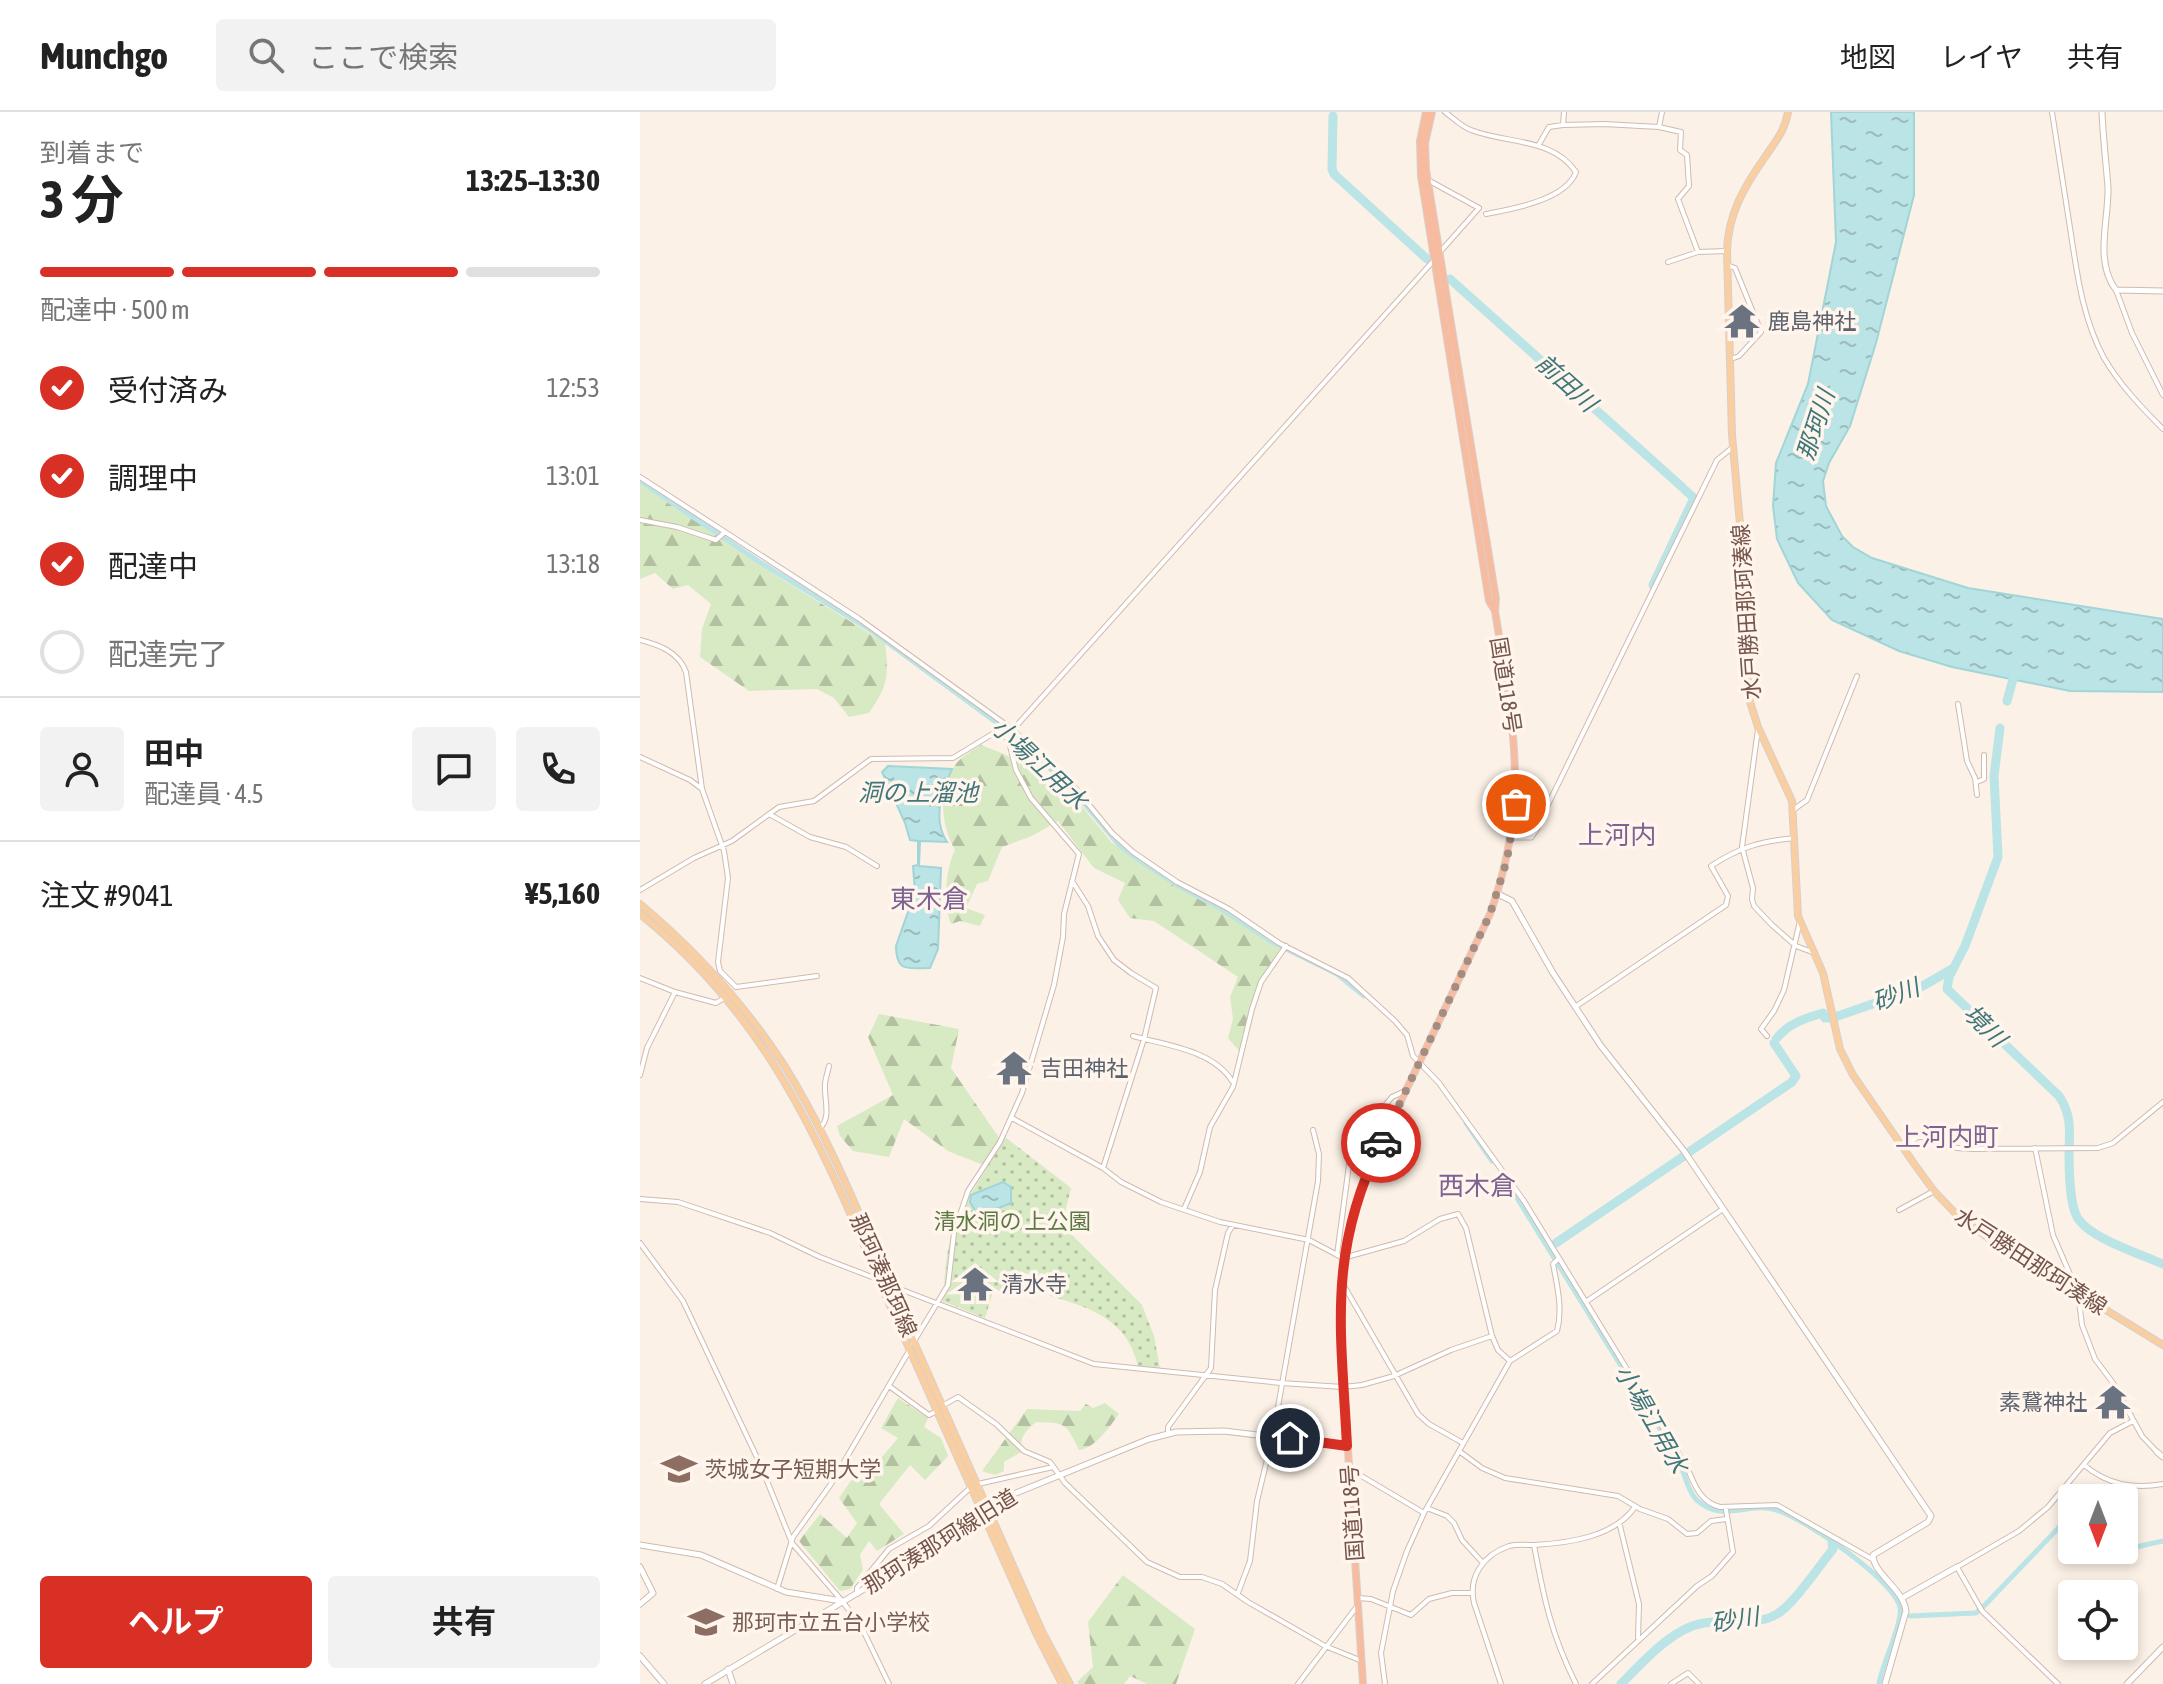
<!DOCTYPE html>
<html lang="ja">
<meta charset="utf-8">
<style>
body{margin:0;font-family:"Asap Condensed","Noto Sans JP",sans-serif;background:#f2f2f2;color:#222;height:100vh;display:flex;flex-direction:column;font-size:30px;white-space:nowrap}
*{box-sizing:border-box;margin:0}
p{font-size:26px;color:#767676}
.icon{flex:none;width:44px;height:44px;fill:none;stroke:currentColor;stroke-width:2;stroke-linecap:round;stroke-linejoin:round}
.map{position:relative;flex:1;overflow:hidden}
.details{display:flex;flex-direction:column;background:#fff;width:640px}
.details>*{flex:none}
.needle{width:52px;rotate:180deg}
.tools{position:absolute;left:1418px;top:1372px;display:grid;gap:16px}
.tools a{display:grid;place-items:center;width:80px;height:80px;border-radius:8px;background:#fff;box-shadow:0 4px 12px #0003;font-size:40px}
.pin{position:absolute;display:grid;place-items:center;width:68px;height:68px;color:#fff;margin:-34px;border:4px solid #fff;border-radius:50%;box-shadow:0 2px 8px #0007}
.courier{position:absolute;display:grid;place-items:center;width:80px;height:80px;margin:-40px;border:6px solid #d93025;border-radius:50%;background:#fff;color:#222;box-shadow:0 2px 10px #0007}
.headline em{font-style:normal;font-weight:700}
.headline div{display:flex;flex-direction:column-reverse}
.headline{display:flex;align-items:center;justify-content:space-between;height:136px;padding:0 40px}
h1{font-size:52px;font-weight:700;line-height:60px}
.bar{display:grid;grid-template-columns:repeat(4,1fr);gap:12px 8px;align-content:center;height:96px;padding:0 40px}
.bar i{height:10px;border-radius:6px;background:#e0e0e0}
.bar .on{background:#d93025}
.bar p{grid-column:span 4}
.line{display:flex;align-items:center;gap:20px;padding:0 40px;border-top:2px solid #e0e0e0}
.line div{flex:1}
.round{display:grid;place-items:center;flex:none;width:84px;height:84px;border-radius:8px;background:#f2f2f2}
ol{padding:0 40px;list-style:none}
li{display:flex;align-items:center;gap:24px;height:88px}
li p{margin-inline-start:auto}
li .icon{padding:8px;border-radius:50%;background:#d93025;color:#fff;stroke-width:4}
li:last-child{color:#767676}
li i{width:44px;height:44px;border:4px solid #e0e0e0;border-radius:50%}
.button{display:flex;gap:16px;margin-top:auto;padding:16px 40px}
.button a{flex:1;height:92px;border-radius:8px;background:#d93025;color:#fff;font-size:32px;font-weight:700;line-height:92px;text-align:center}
.button a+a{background:#f2f2f2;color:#222}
header{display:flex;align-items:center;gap:48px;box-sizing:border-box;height:112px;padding:0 40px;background:#fff;border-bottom:2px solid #e0e0e0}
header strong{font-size:38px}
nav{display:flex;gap:44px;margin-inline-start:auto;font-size:28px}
.search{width:560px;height:72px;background:#f2f2f2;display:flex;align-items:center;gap:20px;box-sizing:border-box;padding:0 28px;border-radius:8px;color:#767676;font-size:30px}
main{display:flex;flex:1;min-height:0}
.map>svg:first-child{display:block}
</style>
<header>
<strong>Munchgo</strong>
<div class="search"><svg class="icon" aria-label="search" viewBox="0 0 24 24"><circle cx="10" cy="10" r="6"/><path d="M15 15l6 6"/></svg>ここで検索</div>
<nav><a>地図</a><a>レイヤ</a><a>共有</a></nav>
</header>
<main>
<section class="details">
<div class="headline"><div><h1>3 分</h1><p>到着まで</p></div><em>13:25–13:30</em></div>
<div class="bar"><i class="on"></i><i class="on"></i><i class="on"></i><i></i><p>配達中 · 500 m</p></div>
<ol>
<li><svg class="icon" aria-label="check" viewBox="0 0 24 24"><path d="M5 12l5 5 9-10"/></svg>受付済み<p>12:53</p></li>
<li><svg class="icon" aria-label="check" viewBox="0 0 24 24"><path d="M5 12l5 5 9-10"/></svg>調理中<p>13:01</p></li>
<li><svg class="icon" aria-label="check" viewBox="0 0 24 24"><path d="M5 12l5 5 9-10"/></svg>配達中<p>13:18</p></li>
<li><i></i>配達完了</li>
</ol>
<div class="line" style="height:144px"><a class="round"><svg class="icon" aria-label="person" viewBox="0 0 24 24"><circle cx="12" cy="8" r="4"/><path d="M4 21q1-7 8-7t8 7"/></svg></a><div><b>田中</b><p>配達員 · 4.5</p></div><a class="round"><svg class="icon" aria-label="chat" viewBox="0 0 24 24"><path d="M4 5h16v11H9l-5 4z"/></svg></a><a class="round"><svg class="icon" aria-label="phone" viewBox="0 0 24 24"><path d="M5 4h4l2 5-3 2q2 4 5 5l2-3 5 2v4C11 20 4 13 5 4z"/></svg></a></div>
<div class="line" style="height:104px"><div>注文 #9041</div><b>¥5,160</b></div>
<div class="button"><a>ヘルプ</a><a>共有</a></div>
</section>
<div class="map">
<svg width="1523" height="1572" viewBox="0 0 1523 1572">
<defs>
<pattern id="forest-firs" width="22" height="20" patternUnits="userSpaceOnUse" patternTransform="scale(2)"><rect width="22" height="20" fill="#d7eac4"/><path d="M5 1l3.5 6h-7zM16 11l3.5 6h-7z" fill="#b3c0a1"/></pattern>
<pattern id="park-dots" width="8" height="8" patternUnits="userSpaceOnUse" patternTransform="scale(2)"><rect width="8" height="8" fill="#d7eac4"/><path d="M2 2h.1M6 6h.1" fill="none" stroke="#b3c0a1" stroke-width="1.8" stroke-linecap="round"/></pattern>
<pattern id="water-ripples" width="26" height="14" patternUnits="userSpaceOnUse" patternTransform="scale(2)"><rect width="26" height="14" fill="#bae4e5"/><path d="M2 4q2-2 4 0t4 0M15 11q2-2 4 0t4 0" fill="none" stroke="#9cbcbc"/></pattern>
</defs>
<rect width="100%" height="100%" fill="#fcf1e6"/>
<path fill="url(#forest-firs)" d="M 0,372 L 140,466 L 245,531 C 249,563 248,574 229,601 L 209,605 L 194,586 L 177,577 L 109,579 L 60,545 L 62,517 L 71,492 L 48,473 L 33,477 L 15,461 L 0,467 Z
M 341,633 L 364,642 L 430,680 L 472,731 L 534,772 L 582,797 L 640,837 C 615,875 608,896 601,941 L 588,926 L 593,907 L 590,885 L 598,865 L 514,809 L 490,806 L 478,788 L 485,771 L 454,756 L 418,709 L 392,724 L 362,735 L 348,769 L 337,772 L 326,796 L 345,803 L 340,814 L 320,809 L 311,812 C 303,792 305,758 315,738 C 300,711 298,679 316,652 C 322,644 333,638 341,633 Z
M 239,902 L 319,917 L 311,956 L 391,1072 L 308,1039 L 264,1007 L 249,1045 L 213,1039 L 200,1024 L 197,1014 L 253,983 L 228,925 Z
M 258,1286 L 288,1306 L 284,1315 L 301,1326 L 308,1344 L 285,1368 L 270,1353 L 239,1392 L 264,1422 L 237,1439 L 229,1429 L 220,1443 L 223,1458 L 210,1477 L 200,1479 L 159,1429 L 180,1402 L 207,1426 L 217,1411 L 199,1386 L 226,1347 L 236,1352 L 258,1326 L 241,1316 Z
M 465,1291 L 479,1302 C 469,1315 457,1335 439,1338 C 426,1311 426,1311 396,1310 C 385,1319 380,1325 381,1340 L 364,1350 L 364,1359 L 355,1363 L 342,1359 L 387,1297 L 440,1299 L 446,1292 L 453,1296 Z
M 483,1463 L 555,1517 L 536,1572 L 507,1572 L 490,1564 L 484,1572 L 439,1572 L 437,1570 L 453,1555 L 448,1510 Z"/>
<path fill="url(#park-dots)" d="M 365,1025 L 431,1076 L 422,1113 L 502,1193 L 514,1224 L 520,1256 L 498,1254 C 487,1208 452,1196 410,1184 L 413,1167 L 384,1161 L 382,1183 L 353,1180 L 345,1206 L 302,1189 C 305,1169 305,1145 311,1126 C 322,1089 347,1059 365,1025 Z"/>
<path fill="url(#water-ripples)" stroke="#a1d5d7" stroke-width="2" d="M 1191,0 L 1274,0 L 1274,83 L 1236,231 L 1210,314 L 1189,351 L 1183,369 L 1186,394 L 1202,424 L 1213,435 L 1232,446 L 1328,476 L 1523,507 L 1523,580 L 1430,579 L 1312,555 L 1259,539 L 1192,508 L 1158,471 L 1137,427 L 1133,394 L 1136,351 L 1168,272 L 1196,130 Z
M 248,654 L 312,657 C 302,679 292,708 307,730 L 280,729 L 279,754 L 301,756 L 298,837 L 290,856 C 268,856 256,861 256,834 L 275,780 L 273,754 L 278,753 L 278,729 L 270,728 L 265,711 L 242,660 Z
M 363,1070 L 371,1075 L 371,1091 L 338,1104 L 330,1090 L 331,1083 Z"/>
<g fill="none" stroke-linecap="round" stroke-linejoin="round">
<path stroke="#bae4e5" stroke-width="5" d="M 0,369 L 118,449 L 229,517 L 372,622 L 431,676 L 478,732 L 496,746 L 537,773 L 580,796 L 632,830 L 697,862 L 724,884
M 826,1011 L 852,1049
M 861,1060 L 1038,1346 C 1044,1359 1048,1382 1059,1390 C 1086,1411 1109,1389 1136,1398 C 1164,1406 1253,1467 1260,1495 C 1263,1511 1242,1552 1239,1572
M 1484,1434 L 1496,1435 L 1523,1429
M 1342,1496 L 1427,1407 L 1432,1409
M 1270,1504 L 1336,1501 L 1339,1498"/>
<path stroke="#bae4e5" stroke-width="9" d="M 693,4 L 692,57 L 694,62 L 787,147
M 810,167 L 1042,375
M 1013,473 L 1054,386 L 1045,378
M 1367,589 L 1376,556
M 1360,616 L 1354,664 L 1358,745 L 1325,834 L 1309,865 L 1307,877 L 1419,984 C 1431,1002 1430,1017 1429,1037 C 1429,1055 1429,1090 1437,1105 C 1449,1126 1500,1142 1523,1152
M 1198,904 L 1281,875 L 1312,857
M 1136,927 C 1149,911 1163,907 1183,901 L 1185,906 L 1189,906
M 1049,1040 L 1152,970 L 1156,964 L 1134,931
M 916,1131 L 1044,1044
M 981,1572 C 1003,1550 1032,1516 1064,1511 C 1087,1507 1116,1515 1137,1502 C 1153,1493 1180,1453 1193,1437 L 1192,1431"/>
<g stroke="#d0baaf" stroke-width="6">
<path id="minor" d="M 805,0 C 813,6 822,15 831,18 C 866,32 912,25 936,60 C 926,88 872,97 846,102
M 1022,0 L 1019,15 L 1041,20 L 1040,38 L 1047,43 L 1049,74 L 1038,87 L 1058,140
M 1412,0 C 1418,39 1424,77 1430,116 C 1437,161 1442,205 1464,246 C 1480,273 1501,295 1523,317
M 923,13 L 964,12 L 1019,15
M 898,34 L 909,15 L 923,13 L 924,0
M 786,67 L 839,96 L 800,140
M 1028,150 L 1058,140 L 1087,139
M 1087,153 L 1095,156 L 1121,220 L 1099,244 L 1091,247
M 1476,178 L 1492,221 L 1523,283
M 0,365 L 218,506 L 372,617 L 436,677 L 472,721 L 493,740 L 537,770 L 589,797 L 639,831 L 708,866 L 755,909 L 767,923 L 773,944 L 799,971 L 884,1089 L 1047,1355 C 1054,1372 1060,1390 1080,1395 L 1137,1393 L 1232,1447
M 0,408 L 37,415 L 76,428 L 85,420
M 0,528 C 19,533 39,540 46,560 L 62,677 L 84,739 L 88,766 L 78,850 L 80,859 L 96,875
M 1318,592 L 1327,649 L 1335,666 L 1337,683
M 1118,617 L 1102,735 L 1113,776 L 1112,787 L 1114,794 L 1132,813 L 1156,834 L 1172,840
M 0,645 L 50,668 L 62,677
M 1337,670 L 1344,667 L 1344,643
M 1153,698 L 1167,688 L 1217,564
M 129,702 L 170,725 L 206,735 L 237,754
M 897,715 L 1077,348 L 1093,335
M 432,769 L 448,794 L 458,824 L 474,848 L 491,861 L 516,876 L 504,927 L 463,1056
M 0,778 L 54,746 L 92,729 L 139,695 L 174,689 L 231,647 L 313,646 L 354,621 L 368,626
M 0,866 L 35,880 L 76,891 L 84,886
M 96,875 L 177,864
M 935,895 L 1086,793 L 1088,784 L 1071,754 C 1100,735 1121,729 1155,726
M 493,924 C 525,933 573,938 592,969
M 1127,924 L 1121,917 L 1134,899 L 1144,878 L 1160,809
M 0,963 L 7,936 L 35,880
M 372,1006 L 463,1056 L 481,1070 L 521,1090 L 580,1110 L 669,1128 L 703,1146 L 764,1129 L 800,1107 L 818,1102 L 826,1116 L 852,1224 L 858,1238 L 870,1249
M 179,1017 C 192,1006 184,988 185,973 C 185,967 188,960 189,954
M 1263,1035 L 1279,1024 L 1307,1035 L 1328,1037 L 1458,1036 L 1473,1031 L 1523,990
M 1395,1036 L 1413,1123 L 1438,1181 L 1442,1213 L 1455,1247 L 1473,1271 L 1502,1324 L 1517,1340
M 0,1087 L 38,1090 L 130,1121 L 180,1145 L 237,1167
M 544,1097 L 560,1060 L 570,1015 L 593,975 L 612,897 L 621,870 L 646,834
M 1259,1098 L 1294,1079
M 0,1131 L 43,1189 L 121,1354 L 152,1431 L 203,1490 L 222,1516 L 249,1572
M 697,1143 L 709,1053 L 714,1030 L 752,985 L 765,979
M 252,1174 L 454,1252 L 641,1271 L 703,1275 L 722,1273 L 754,1264 L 811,1238 L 852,1224
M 704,1174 L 778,1302 L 789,1312 L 823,1331
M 947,1189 L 1083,1097
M 273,1231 L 308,1173 L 314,1121 L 328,1079 L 360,1030 L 382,981 L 414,873 L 423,825 L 424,802 L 439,742 L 391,686 L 376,658 L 368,626 L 370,621 L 795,147
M 249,1274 L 289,1303 L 297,1299
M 302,1294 L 318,1285 L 356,1312 L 384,1339 L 410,1350 L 425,1371 L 507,1450 L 540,1465 L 562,1465 L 582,1472 L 608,1490 L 685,1534 L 722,1549
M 528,1321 L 528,1315 L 571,1256 L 575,1178 L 588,1121 L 593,1113
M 819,1339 L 842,1356 L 865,1366 L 978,1384 L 1000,1397 L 1028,1407 L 1047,1422 L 1057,1421 L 1071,1409 L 1087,1407
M 1444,1353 C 1468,1373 1493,1377 1523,1372
M 708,1356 L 784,1401
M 338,1372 L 413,1355
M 787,1396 L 807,1404 L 814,1411 L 822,1428 L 843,1451
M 980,1414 L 999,1492 L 998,1526
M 894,1433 C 904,1487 911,1522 936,1572
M 137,1477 L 153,1425 L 191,1372 L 269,1239
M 598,1481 L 610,1449 L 617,1389 L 633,1323 L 678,1069 L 679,1042 L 673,1018
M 217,1482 L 217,1476 L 249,1437 L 289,1414 L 331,1375
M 718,1486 L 731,1487 L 771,1503 L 789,1487 L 812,1481 L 831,1481
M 658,1572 L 718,1493
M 745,1572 L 741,1541 L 753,1479 L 767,1439 L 784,1401 L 870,1249 L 917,1219 C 923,1197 917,1173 913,1152 L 918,1147
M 861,1572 L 834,1491 C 828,1465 843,1443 869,1434 C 877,1432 886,1433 894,1433 C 929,1431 974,1425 995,1395
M 952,1572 L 1057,1474 L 1072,1464 L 1093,1440 L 1086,1398
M 1031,1572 L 1048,1561 L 1059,1572
M 1418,1572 L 1342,1499 L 1317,1455 L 1379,1419 L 1408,1395 L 1470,1321 L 1493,1309"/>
</g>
<g stroke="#d0baaf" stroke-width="7">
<path id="tertiary" d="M 1462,0 C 1463,25 1466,50 1468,75 C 1469,108 1454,149 1476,178 L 1523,179
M 872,725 L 891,725 L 897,716
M 858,782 L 872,789 L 913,861 L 961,934 L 1044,1039 L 1291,1404 L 1288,1410 L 1233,1443 C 1233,1462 1263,1476 1266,1499 L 1245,1572
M 1517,1340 L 1523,1345
M 0,1433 L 61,1443 L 146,1480 L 202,1489
M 0,1455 L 13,1481 L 0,1492
M 1262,1486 L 1317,1455
M 0,1544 L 24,1572
M 88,1557 L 93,1572
M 65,1572 L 286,1440 L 371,1383 L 509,1327 L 536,1320 L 584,1319 L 707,1334
M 1487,1572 L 1523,1535"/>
</g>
<g stroke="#d8cfcd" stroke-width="8">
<path id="primary" d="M 1148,0 C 1145,19 1135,30 1125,45 C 1104,75 1088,102 1087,139 L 1092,323 L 1101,423 L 1107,560 L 1110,590 L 1118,615 L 1152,689 L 1158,804 L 1183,861 L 1200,937 L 1213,963 L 1275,1053 L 1294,1079 L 1316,1102 L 1347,1125 L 1523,1233
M 0,792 C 54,837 103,891 142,950 C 196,1035 233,1137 274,1230 C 316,1326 360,1422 402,1519 L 430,1572
M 0,802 C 135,910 185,1043 251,1196 C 299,1305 349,1414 397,1523 L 422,1572"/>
</g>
<g stroke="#d8cfcd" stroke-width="8">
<path id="trunk" d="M 786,0 L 780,29 L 781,64 L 849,489 L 855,499
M 723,1572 L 700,1213 L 703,1146 L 711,1109 L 729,1056 L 850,802 C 891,689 873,612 855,499 L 856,487 L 786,58 L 785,31 L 792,0"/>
</g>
<use href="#minor" stroke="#fff" stroke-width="4"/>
<use href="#tertiary" stroke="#fff" stroke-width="5"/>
<use href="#primary" stroke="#f9cea0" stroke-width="6"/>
<use href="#trunk" stroke="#f7bc9f" stroke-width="6"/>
</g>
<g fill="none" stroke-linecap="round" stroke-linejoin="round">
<path stroke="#a48c81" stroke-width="8" stroke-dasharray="0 14.4" d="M 741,1031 L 850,802 L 867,748 L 876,692"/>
<path stroke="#d93025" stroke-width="10" d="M 650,1326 L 707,1334 C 701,1217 687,1141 741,1031"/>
</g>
<defs>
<g id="temple-bare" transform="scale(2.76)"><path d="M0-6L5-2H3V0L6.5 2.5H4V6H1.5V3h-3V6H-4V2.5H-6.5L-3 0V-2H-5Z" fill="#6b7280" stroke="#fff5ec" stroke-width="2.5" paint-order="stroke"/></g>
<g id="university-bare" transform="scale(2.76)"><path d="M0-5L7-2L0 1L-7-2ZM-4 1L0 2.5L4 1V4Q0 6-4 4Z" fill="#8d6e63" stroke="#fff5ec" stroke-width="2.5" paint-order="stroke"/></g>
<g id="school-bare" transform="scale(2.76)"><path d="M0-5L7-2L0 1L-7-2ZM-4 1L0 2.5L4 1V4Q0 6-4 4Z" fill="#8d6e63" stroke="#fff5ec" stroke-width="2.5" paint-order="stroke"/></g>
</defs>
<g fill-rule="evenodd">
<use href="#temple-bare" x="1102" y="209"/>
<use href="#temple-bare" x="374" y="956"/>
<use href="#temple-bare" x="335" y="1172"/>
<use href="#temple-bare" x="1473" y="1290"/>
<use href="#university-bare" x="39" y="1357"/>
<use href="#school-bare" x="66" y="1510"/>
</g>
<g text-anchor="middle" stroke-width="7" stroke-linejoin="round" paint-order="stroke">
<g font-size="22" fill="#5b616d" stroke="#fff5ec" text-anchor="start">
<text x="1128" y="217">鹿島神社</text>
<text x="400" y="964">吉田神社</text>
<text x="361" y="1180">清水寺</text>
<text x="1447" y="1298" text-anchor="end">素鵞神社</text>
</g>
<g font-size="22" fill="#75554b" stroke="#fff5ec">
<text transform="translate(1106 500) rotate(-94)" y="8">水戸勝田那珂湊線</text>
<text transform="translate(866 573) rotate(81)" y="8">国道118号</text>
<text transform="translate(1391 1149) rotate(33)" y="8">水戸勝田那珂湊線</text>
<text transform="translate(244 1163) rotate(66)" y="8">那珂湊那珂線</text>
<text transform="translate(712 1401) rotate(-94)" y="8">国道118号</text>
<text transform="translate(300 1429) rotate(-32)" y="8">那珂湊那珂線旧道</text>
</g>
<g font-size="22" fill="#5a7a42" stroke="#fff5ec">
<text x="372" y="1117">清水洞の 上公園</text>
</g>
<g font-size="22" fill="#785e54" stroke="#fff5ec" text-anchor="start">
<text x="65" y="1365">茨城女子短期大学</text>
<text x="92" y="1518">那珂市立五台小学校</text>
</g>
<g font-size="24" font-style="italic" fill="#3f767a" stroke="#fff5ec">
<text transform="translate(926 271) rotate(42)" y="8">前田川</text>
<text transform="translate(1176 313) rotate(-72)" y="8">那珂川</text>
<text transform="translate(399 652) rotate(43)" y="8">小場江用水</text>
<text x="278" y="689">洞の上溜池</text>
<text transform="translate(1256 883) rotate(-21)" y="8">砂川</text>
<text transform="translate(1345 914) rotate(45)" y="8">境川</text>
<text transform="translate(1011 1307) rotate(60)" y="8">小場江用水</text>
<text transform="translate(1095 1508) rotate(-9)" y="8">砂川</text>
</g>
<g font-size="26" fill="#7c6391" stroke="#fff5ec">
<text x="977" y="732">上河内</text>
<text x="289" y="796">東木倉</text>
<text x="1307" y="1034">上河内町</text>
<text x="837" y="1083">西木倉</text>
</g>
</g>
</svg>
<div class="tools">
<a><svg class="needle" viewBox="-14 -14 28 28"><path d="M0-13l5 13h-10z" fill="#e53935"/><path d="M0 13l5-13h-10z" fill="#767676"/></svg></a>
<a><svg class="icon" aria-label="locate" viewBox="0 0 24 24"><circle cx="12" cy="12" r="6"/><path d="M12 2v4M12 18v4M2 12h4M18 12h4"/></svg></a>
</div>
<div class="pin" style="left:876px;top:692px;background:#ea580c"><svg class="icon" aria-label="bag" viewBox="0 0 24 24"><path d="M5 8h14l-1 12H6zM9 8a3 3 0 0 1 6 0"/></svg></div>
<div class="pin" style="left:650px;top:1326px;background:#1f2937"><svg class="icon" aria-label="home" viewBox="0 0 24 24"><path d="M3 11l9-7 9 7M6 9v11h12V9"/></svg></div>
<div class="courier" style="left:741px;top:1031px"><svg class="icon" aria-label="car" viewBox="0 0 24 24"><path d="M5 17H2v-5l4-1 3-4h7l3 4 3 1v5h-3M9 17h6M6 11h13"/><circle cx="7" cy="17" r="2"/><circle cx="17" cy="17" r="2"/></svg></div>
</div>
</main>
